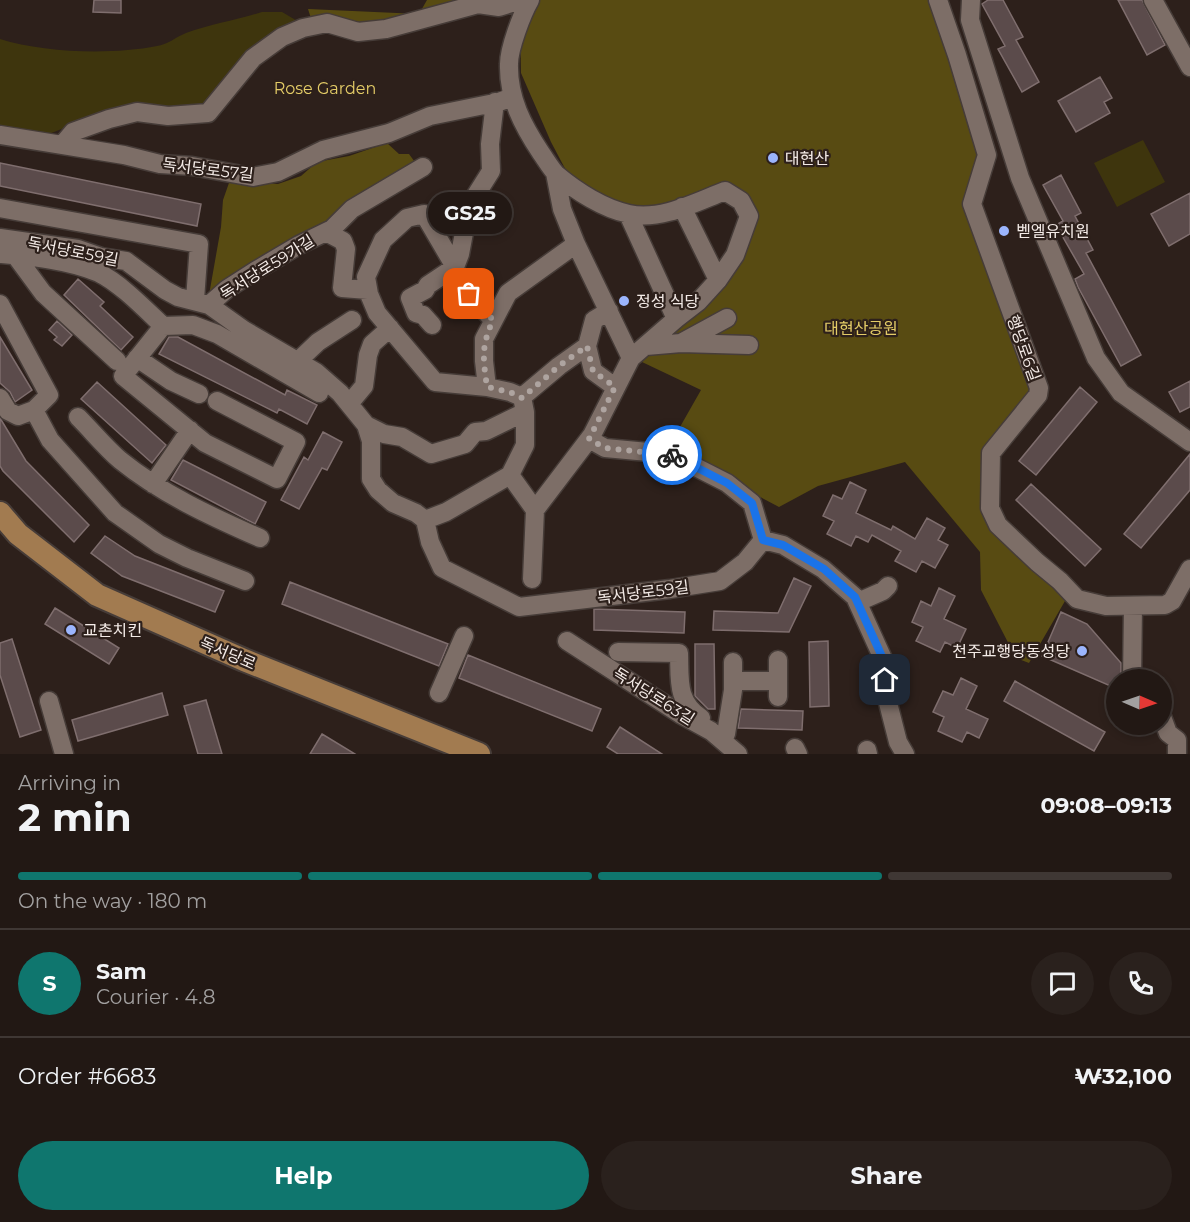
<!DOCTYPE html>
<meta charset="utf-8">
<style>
body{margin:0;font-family:Montserrat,"Noto Sans KR",sans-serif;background:#2a211d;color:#f1f3f6;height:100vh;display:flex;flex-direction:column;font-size:22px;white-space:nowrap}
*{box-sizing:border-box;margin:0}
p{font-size:20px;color:#a2a0a0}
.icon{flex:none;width:33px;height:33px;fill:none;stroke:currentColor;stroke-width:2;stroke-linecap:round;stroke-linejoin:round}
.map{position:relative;height:754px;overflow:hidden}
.drawer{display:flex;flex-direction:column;background:#221814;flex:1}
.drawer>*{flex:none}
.needle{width:39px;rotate:92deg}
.tools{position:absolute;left:1106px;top:669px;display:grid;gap:12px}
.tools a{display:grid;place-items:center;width:66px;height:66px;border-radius:50%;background:#221814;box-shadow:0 3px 9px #0003,0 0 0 2px #3f3734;font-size:30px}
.pin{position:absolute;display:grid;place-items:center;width:51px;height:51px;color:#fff;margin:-26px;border-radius:12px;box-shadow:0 3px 9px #0006}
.courier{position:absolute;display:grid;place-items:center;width:60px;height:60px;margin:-30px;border:4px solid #1a73e8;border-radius:50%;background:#fff;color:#222;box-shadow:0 2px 8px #0007}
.bubble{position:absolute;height:42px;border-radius:21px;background:#221814;box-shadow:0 3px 9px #0003,0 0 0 2px #3f3734;font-size:20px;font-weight:700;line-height:42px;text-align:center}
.headline em{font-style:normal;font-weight:700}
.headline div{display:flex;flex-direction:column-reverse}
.headline{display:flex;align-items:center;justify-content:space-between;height:102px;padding:0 18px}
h1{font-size:39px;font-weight:700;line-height:45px}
.bar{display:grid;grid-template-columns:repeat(4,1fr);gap:9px 6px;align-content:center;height:72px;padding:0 18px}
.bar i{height:8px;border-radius:4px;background:#3f3734}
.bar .selected{background:#0f766e}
.bar p{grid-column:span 4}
.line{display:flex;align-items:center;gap:15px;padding:0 18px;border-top:2px solid #3f3734}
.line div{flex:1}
.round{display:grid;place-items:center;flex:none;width:63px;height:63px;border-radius:32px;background:#2a211d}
.button{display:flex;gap:12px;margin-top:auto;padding:12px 18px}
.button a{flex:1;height:69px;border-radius:36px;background:#0f766e;color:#fff;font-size:24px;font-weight:700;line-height:69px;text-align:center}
.button a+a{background:#2a211d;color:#f1f3f6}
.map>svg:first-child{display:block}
</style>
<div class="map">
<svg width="1190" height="754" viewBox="0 0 1190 754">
<rect width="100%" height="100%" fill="#2d201b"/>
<path fill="#3e350d" d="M 262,12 L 282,12 L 299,22 L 254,45 L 238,61 L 216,100 L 200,108 L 161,106 L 114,108 L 49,134 L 0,129 L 0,39 C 44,53 112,55 157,46 C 167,45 176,37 186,33 C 211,24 237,20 262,12 Z
M 1143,140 L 1165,182 L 1117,207 L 1094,163 Z"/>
<path fill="#584b12" d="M 427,0 L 930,0 L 982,150 L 964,203 L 1033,387 L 988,448 L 985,511 L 1048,580 L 1065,601 L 1029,663 L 1016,658 L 981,590 L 980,552 L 905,462 L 818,486 L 779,507 L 668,448 L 701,390 L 642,362 L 667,334 L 710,301 L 747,199 L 628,209 L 570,178 L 551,142 L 521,73 L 520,11 L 437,13 L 315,31 L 308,9 L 419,14 Z
M 387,143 L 399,154 L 409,154 L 417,165 L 332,217 L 316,230 L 227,278 L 209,295 L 221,227 L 223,200 L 230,180 L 278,184 L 301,176 L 317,162 L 349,156 Z"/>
<path fill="#5b4b4b" stroke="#7f6e6e" stroke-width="1.5" d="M 94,0 L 121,0 L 121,13 L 93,12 Z
M 988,0 L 1003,0 L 1023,37 L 1016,40 L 1039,82 L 1022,92 L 998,49 L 1005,46 L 982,4 Z
M 1118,0 L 1142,0 L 1165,45 L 1147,55 Z
M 1100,77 L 1112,98 L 1104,102 L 1110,113 L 1076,132 L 1058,101 Z
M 0,163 L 201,204 L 197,226 L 0,186 Z
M 1061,175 L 1081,213 L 1075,216 L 1093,250 L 1086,253 L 1141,355 L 1121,366 L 1078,287 L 1075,279 L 1084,274 L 1056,225 L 1063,221 L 1043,185 Z
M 1190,193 L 1190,234 L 1169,246 L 1151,214 Z
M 78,279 L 104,302 L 100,306 L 133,337 L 121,350 L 64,295 Z
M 57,321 L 72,335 L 62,346 L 54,340 L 57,337 L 49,330 Z
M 0,337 L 32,390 L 15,402 L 10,392 L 0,383 Z
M 169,337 L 178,337 L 285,395 L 287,390 L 317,405 L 307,424 L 279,409 L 277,413 L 159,354 Z
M 1190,381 L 1190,407 L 1180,412 L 1169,392 Z
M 97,382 L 166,445 L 152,463 L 81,399 Z
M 1080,387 L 1097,402 L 1036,475 L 1019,461 Z
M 0,418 L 26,461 L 89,525 L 74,542 L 3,471 L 0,466 Z
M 323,432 L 342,442 L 327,470 L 322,468 L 299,509 L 281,500 L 304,457 L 308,460 Z
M 1190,454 L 1190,490 L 1141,548 L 1124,534 Z
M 183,460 L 266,502 L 255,524 L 171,480 Z
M 850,482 L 866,490 L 856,513 L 891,530 L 893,526 L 915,539 L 927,518 L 945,528 L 938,540 L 948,545 L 935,568 L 922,561 L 916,572 L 895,561 L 901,551 L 872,535 L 868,542 L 856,536 L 851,546 L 827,534 L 834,521 L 823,516 L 833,495 L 842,499 Z
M 1031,484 L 1101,549 L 1085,566 L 1016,500 Z
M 105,536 L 135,556 L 224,591 L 215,612 L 122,576 L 91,553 Z
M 794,578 L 811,586 L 789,632 L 713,630 L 714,611 L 778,613 Z
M 290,582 L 448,644 L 439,666 L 282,604 Z
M 939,588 L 955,596 L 944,619 L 966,629 L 957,648 L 945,642 L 940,652 L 916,641 L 923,627 L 912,622 L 921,601 L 931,606 Z
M 55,608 L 119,648 L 109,664 L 45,624 Z
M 594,609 L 685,612 L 684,633 L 594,630 Z
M 1061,612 L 1087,624 L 1121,663 L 1121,674 L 1118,680 L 1116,680 L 1115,688 L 1042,656 Z
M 12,639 L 41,730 L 20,737 L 0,675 L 0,643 Z
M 828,641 L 829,706 L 810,707 L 809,642 Z
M 695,644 L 714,644 L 715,709 L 708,709 L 695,696 Z
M 468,655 L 601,709 L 592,731 L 459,678 Z
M 961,678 L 977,686 L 966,709 L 988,719 L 979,738 L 967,732 L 962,742 L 938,731 L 944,717 L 933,712 L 943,691 L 953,695 Z
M 1015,681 L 1105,732 L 1094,751 L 1004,701 Z
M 162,693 L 168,715 L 78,741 L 72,720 Z
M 206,700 L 222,754 L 198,754 L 184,706 Z
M 741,709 L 803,711 L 802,730 L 738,728 Z
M 620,727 L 662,754 L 618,754 L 607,747 Z
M 322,734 L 355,754 L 310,754 Z"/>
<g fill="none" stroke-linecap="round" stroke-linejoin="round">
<g stroke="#463c38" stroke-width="21">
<path id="minor" d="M 530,0 C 522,14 509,48 509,64 C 508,98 523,126 541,153 C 546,160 551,169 557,175 C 576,191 604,209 629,214 C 661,221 696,202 725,191 L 741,201 L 749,216 L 735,255 L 718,280 L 698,302 L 676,319 L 631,358 L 592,435 L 535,510 L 532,579
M 938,0 L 957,55 L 987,155 L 972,204 L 1039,388 L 1038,395 L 991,453 L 990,508 L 998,525 L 1037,562 L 1060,581 L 1077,599 L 1106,606 L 1165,605 L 1172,601 L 1190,569
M 971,0 L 970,20 L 1020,178 L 1096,358 L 1121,393 L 1190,442
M 1153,0 L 1190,67
M 0,135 L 124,155 L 160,164 L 192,166 L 253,177 L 278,172 L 323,150 L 389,133 L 430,116 L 499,102 L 512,97
M 63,144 L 73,132 L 109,119 L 137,112 L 168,116 L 208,113 L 253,58 L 282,37 L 303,28 L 327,23 L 358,32 L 386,29 L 478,4 L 499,7 L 521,0
M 555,173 L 562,209 L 576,244 L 631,358
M 682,207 L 718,280
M 0,208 L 199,244 L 195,300
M 628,214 L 676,319
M 326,232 L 343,241 L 346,249 L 342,288 L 368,290
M 0,238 L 78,249 L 101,257 L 126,261 L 165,290 L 178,297 L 209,305 L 244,330 L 316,372 L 340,393 L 366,425 L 371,441 L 371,479 L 378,490 L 393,503 L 416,513 L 425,520 L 430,542 L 442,568 L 519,607 L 670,589 L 720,581 L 745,562 L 763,540 L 783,545 L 823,569 L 855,597 L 884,661 L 887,699 L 898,742 L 905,754
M 0,254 C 33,257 68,260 99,273 C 120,283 146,310 163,326 L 123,376 L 205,443 L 277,479 L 296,442 L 217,401
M 15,255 L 43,293 L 117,361
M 0,304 L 49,395 L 34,410 L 18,416 L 8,411 L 0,398
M 209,305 L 227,289 L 255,271 L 299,245 L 332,229 L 352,209 L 423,167
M 493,320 L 457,280 L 455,267 L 460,254 L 469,206 L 491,171 L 490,144 L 495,102
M 432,325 L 423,315 L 416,313 L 410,298 L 425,290 L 428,285 L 455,267 L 424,214 L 407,218 L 383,240 L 366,277 L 369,294 L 377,313 L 435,382 L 487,387
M 163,326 L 193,325 L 217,334 L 319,393
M 681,343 L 749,345
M 587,346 L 593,371 L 615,387
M 646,346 L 681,343 L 727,318
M 137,358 L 171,381 L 199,394
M 298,361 L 318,342 L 352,320
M 522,397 L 510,392 L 487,387 L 484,361 L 484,339 L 508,293 L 576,244
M 522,397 L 559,366 L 587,346 L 594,320 L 609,311
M 349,404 L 364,386 L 368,355 L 372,344 L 390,328
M 34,410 L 50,440 L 115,513 L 159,544 L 187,558 L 245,581
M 78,417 C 92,431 105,447 120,460 C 162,494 210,516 260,538
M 366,425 L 384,434 L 402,437 L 431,454 L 465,444 L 475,432 L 486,431 L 525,412
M 589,439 L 605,448 L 670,454 L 727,483 L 752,503 L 763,540
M 510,475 L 535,510
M 153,484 L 190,430
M 425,520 L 446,512 L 510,475 L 525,445 L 525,412 L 522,397
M 858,602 L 883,591 L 888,586
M 567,641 L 680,714 L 711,731 L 738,754
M 618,652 L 679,653 C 680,680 676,701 701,718
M 1132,680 L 1133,606
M 733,681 L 778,681
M 439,693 L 464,636
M 778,697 L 778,660
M 49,701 L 64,754
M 1161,714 L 1168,733 L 1177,740 L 1177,754
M 726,734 L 733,690 L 733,662
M 795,748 L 798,754
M 867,750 L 868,754"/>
</g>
<g stroke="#463c38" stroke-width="26">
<path id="major" d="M 0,513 L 18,534 L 97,595 L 244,660 L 479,754"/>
</g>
<use href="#minor" stroke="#7d6e67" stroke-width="18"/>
<use href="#major" stroke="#a27b50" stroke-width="22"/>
</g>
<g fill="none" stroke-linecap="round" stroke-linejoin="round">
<path stroke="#aea4a0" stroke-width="6" stroke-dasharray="0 10.8" d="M 469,294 L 493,320 C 481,347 483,358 487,387 L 510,392 L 522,398 L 559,366 L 587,346 L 593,371 L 615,387 L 589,439 L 605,448 L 672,455"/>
<path stroke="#1a73e8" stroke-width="8" d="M 672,455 L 727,483 L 752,503 L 763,540 L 783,545 L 824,569 L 855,597 L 884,661 L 885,680"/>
</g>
<g fill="#9bb5fd" stroke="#2d201b" stroke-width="2">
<circle cx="773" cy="158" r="6"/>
<circle cx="1004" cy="231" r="6"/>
<circle cx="624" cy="301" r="6"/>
<circle cx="71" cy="630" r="6"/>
<circle cx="1082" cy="651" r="6"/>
</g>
<g text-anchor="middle" stroke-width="4.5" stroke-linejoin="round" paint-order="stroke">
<g font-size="16" fill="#e4cc67" stroke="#2d201b">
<text x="325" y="94">Rose Garden</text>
<text x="861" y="334">대현산공원</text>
</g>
<g font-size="16" fill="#f4ebe7" stroke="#2d201b" text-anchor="start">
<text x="785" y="164">대현산</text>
<text x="1016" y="237">벧엘유치원</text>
<text x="636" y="307">정성 식당</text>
<text x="83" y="636">교촌치킨</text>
<text x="1070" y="657" text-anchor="end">천주교행당동성당</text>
</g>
<g font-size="16" fill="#f4ebe7" stroke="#2d201b">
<text transform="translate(208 169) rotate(7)" y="6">독서당로57길</text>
<text transform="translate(73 251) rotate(11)" y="6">독서당로59길</text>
<text transform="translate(267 267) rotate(-32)" y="6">독서당로59가길</text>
<text transform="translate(1024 348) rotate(70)" y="6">행당로6길</text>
<text transform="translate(643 592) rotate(-7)" y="6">독서당로59길</text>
<text transform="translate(228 653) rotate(23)" y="6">독서당로</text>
<text transform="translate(654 696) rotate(32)" y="6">독서당로63길</text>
</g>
</g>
</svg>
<div class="tools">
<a><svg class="needle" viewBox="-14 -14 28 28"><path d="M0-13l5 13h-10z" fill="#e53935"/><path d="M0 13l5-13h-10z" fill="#a2a0a0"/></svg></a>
</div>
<div class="pin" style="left:469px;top:294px;background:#ea580c"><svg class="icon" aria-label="bag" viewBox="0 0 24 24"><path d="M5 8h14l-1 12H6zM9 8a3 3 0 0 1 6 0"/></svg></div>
<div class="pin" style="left:885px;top:680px;background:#1f2937"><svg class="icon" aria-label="home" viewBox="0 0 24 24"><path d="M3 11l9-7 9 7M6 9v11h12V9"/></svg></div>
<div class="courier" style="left:672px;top:455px"><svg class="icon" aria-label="bike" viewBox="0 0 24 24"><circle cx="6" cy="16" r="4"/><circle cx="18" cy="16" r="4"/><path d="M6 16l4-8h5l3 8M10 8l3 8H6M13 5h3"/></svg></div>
<div class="bubble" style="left:428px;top:192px;width:84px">GS25</div>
</div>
<section class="drawer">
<div class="headline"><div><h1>2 min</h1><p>Arriving in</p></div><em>09:08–09:13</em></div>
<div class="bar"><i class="selected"></i><i class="selected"></i><i class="selected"></i><i></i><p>On the way · 180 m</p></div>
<div class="line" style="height:108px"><b class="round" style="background:#0f766e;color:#fff">S</b><div><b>Sam</b><p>Courier · 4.8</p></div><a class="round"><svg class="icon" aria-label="chat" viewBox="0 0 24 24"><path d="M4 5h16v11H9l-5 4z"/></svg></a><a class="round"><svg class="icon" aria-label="phone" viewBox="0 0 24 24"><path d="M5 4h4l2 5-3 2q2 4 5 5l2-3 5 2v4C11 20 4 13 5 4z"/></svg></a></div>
<div class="line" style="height:78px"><div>Order #6683</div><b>₩32,100</b></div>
<div class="button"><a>Help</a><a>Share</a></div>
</section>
